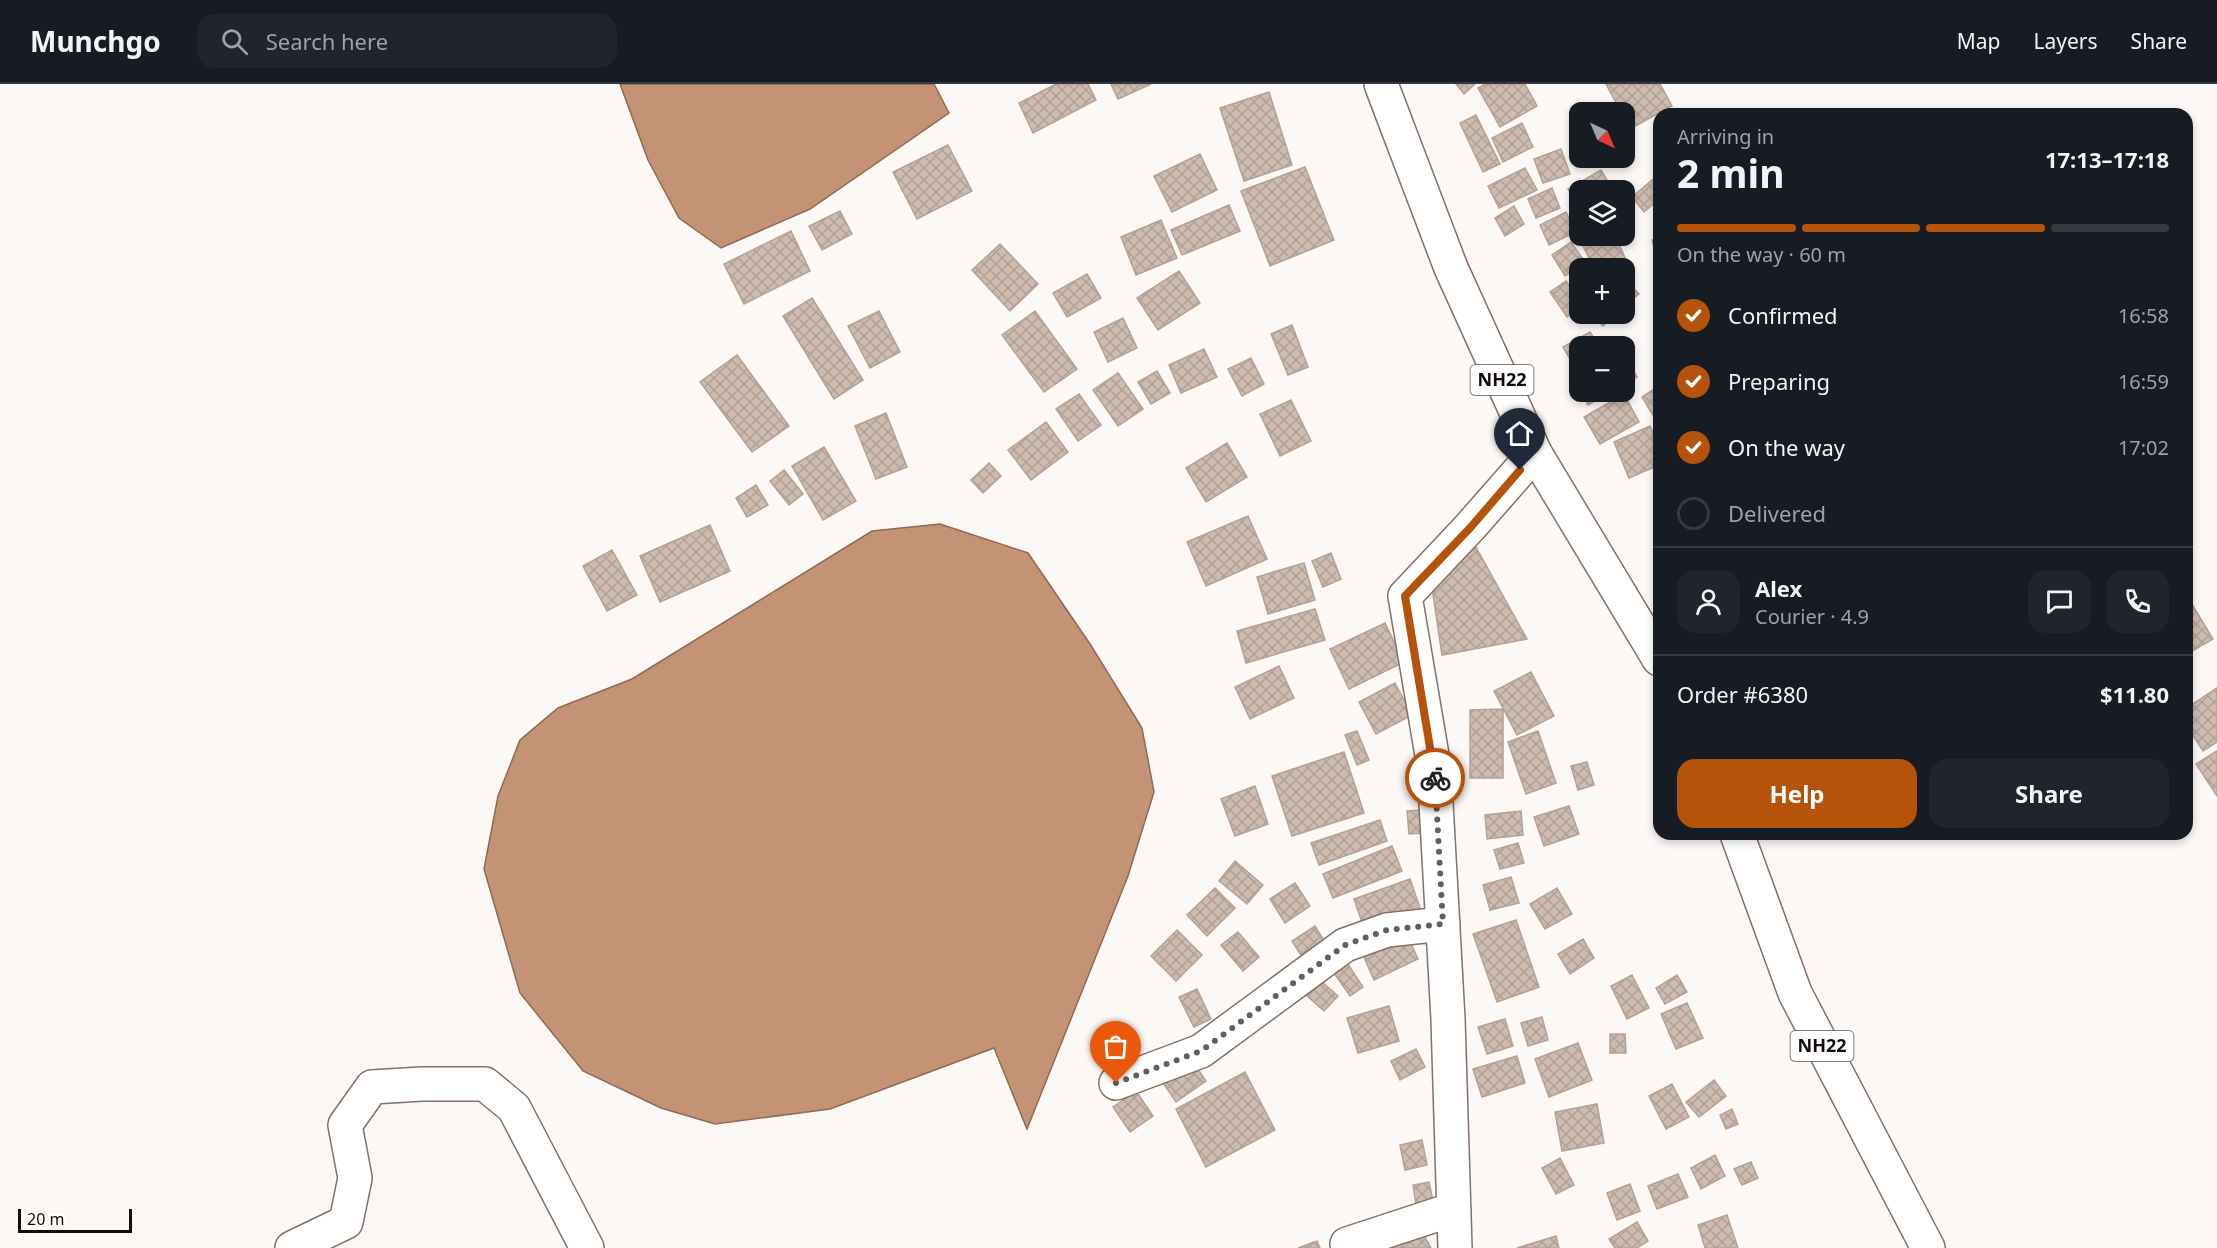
<!DOCTYPE html>
<meta charset="utf-8">
<style>
body{margin:0;font-family:"Noto Sans",sans-serif;background:#20242c;color:#f1f3f6;height:100vh;display:flex;flex-direction:column;font-size:22px;white-space:nowrap}
*{box-sizing:border-box;margin:0}
p{font-size:20px;color:#9ea1a6}
.icon{flex:none;width:33px;height:33px;fill:none;stroke:currentColor;stroke-width:2;stroke-linecap:round;stroke-linejoin:round}
.map{position:relative;flex:1;overflow:hidden}
.details{position:absolute;left:1653px;top:24px;width:540px;height:732px;display:flex;flex-direction:column;background:#171b24;border-radius:18px;box-shadow:0 3px 9px #0003}
.details>*{flex:none}
.needle{width:39px;rotate:136deg}
.fabs{position:absolute;left:1569px;top:18px;display:grid;gap:12px}
.fabs a{display:grid;place-items:center;width:66px;height:66px;border-radius:12px;background:#171b24;box-shadow:0 3px 9px #0003;font-size:30px}
.scale{position:absolute;left:18px;bottom:15px;width:114px;box-sizing:border-box;padding-left:6px;border:3px solid #130c09;border-top:0;font-size:16px;line-height:21px;white-space:nowrap;color:#130c09;-webkit-text-stroke:4px #fff;paint-order:stroke}
.pin{position:absolute;display:grid;place-items:center;width:51px;height:51px;color:#fff;margin:-62px -26px;border-radius:50% 50% 50% 0;rotate:-45deg;box-shadow:0 0 6px #0007}
.pin .icon{rotate:45deg}
.courier{position:absolute;display:grid;place-items:center;width:60px;height:60px;margin:-30px;border:4px solid #b45309;border-radius:50%;background:#fff;color:#222;box-shadow:0 2px 8px #0007}
.overview em{font-style:normal;font-weight:700}
.overview div{display:flex;flex-direction:column-reverse}
.overview{display:flex;align-items:center;justify-content:space-between;height:102px;padding:0 24px}
h1{font-size:39px;font-weight:700;line-height:45px}
.bar{display:grid;grid-template-columns:repeat(4,1fr);gap:9px 6px;align-content:center;height:72px;padding:0 24px}
.bar i{height:8px;border-radius:4px;background:#363941}
.bar .active{background:#b45309}
.bar p{grid-column:span 4}
.line{display:flex;align-items:center;gap:15px;padding:0 24px;border-top:2px solid #363941}
.line div{flex:1}
.round{display:grid;place-items:center;flex:none;width:63px;height:63px;border-radius:18px;background:#20242c}
ol{padding:0 24px;list-style:none}
li{display:flex;align-items:center;gap:18px;height:66px}
li p{margin-inline-start:auto}
li .icon{padding:6px;border-radius:50%;background:#b45309;color:#fff;stroke-width:4}
li:last-child{color:#9ea1a6}
li i{width:33px;height:33px;border:3px solid #363941;border-radius:50%}
.primary-button{display:flex;gap:12px;margin-top:auto;padding:12px 24px}
.primary-button a{flex:1;height:69px;border-radius:18px;background:#b45309;color:#fff;font-size:24px;font-weight:700;line-height:69px;text-align:center}
.primary-button a+a{background:#20242c;color:#f1f3f6}
header{display:flex;align-items:center;gap:36px;box-sizing:border-box;height:84px;padding:0 30px;background:#171b24;border-bottom:2px solid #363941}
header strong{font-size:28px}
nav{display:flex;gap:33px;margin-inline-start:auto;font-size:21px}
.search{width:420px;height:54px;background:#20242c;display:flex;align-items:center;gap:15px;box-sizing:border-box;padding:0 21px;border-radius:18px;color:#9ea1a6;font-size:22px}
.map>svg:first-child{display:block}
</style>
<header>
<strong>Munchgo</strong>
<div class="search"><svg class="icon" aria-label="search" viewBox="0 0 24 24"><circle cx="10" cy="10" r="6"/><path d="M15 15l6 6"/></svg>Search here</div>
<nav><a>Map</a><a>Layers</a><a>Share</a></nav>
</header>
<div class="map">
<svg width="2217" height="1164" viewBox="0 0 2217 1164">
<defs>
<pattern id="building-cross-hatch" width="8" height="8" patternUnits="userSpaceOnUse" patternTransform="scale(1.5)"><rect width="8" height="8" fill="#cebbb0"/><path d="M0 0l8 8M0 8l8-8" fill="none" stroke="#b0a096"/></pattern>
</defs>
<rect width="100%" height="100%" fill="#fcf8f6"/>
<path fill="#c49375" stroke="#8f6a55" stroke-width="1.5" d="M 620,0 L 934,0 L 949,29 L 810,125 L 721,164 L 679,134 L 648,76 Z
M 940,440 L 1028,469 L 1090,560 L 1142,644 L 1154,708 L 1128,792 L 1027,1045 L 994,964 L 830,1025 L 715,1040 L 661,1024 L 583,987 L 520,909 L 484,785 L 498,712 L 520,656 L 558,624 L 632,595 L 872,447 Z"/>
<path fill="url(#building-cross-hatch)" stroke="#b4a297" stroke-width="1.5" d="M 1056,0 L 1088,0 L 1096,16 L 1033,49 L 1019,19 Z
M 1111,0 L 1151,0 L 1118,15 Z
M 1456,0 L 1475,0 L 1464,10 Z
M 1485,0 L 1525,0 L 1537,22 L 1500,43 L 1478,4 Z
M 1606,0 L 1660,0 L 1672,22 L 1630,45 L 1624,34 L 1624,28 L 1621,28 Z
M 1269,8 L 1292,81 L 1244,97 L 1220,24 Z
M 1476,31 L 1500,80 L 1483,88 L 1460,39 Z
M 1522,39 L 1533,63 L 1503,78 L 1492,54 Z
M 948,61 L 972,107 L 917,135 L 893,88 Z
M 1561,65 L 1570,90 L 1543,99 L 1534,75 Z
M 1200,70 L 1217,106 L 1172,128 L 1154,92 Z
M 1305,83 L 1334,156 L 1270,182 L 1241,107 Z
M 1525,84 L 1537,106 L 1499,124 L 1488,102 Z
M 1601,86 L 1613,106 L 1580,106 L 1580,124 L 1568,105 Z
M 1659,90 L 1659,115 L 1644,128 L 1632,113 Z
M 1552,104 L 1560,124 L 1536,134 L 1528,115 Z
M 1229,121 L 1240,147 L 1182,171 L 1171,146 Z
M 1514,122 L 1524,140 L 1505,152 L 1495,134 Z
M 840,127 L 852,150 L 822,166 L 809,142 Z
M 1566,128 L 1576,148 L 1549,161 L 1540,141 Z
M 1161,136 L 1177,174 L 1136,191 L 1121,153 Z
M 791,147 L 810,187 L 744,220 L 724,180 Z
M 1608,152 L 1615,152 L 1629,182 L 1622,184 L 1594,184 L 1583,162 Z
M 1659,154 L 1659,174 L 1657,174 L 1652,156 Z
M 1571,158 L 1585,178 L 1565,192 L 1552,171 Z
M 1000,160 L 1038,200 L 1010,227 L 972,186 Z
M 1179,187 L 1200,219 L 1158,246 L 1137,214 Z
M 1087,190 L 1101,214 L 1067,233 L 1053,209 Z
M 1624,194 L 1639,210 L 1624,222 Z
M 1566,197 L 1580,218 L 1580,224 L 1567,233 L 1550,208 Z
M 812,214 L 863,296 L 834,315 L 783,232 Z
M 879,227 L 900,268 L 870,284 L 848,242 Z
M 1035,227 L 1077,285 L 1044,308 L 1002,251 Z
M 1591,230 L 1616,230 L 1603,242 Z
M 1123,234 L 1137,264 L 1108,278 L 1094,248 Z
M 1292,241 L 1308,283 L 1288,291 L 1271,250 Z
M 1590,248 L 1599,262 L 1580,262 L 1580,286 L 1577,287 L 1563,263 Z
M 1204,265 L 1217,293 L 1181,309 L 1169,281 Z
M 737,271 L 789,342 L 752,368 L 700,298 Z
M 1624,271 L 1637,293 L 1624,300 Z
M 1251,274 L 1264,300 L 1242,312 L 1228,285 Z
M 1157,287 L 1170,309 L 1151,320 L 1138,298 Z
M 1118,289 L 1143,325 L 1118,342 L 1093,306 Z
M 1659,302 L 1659,341 L 1642,313 Z
M 1581,308 L 1611,308 L 1588,321 Z
M 1079,310 L 1101,341 L 1078,357 L 1056,325 Z
M 1624,310 L 1639,338 L 1600,360 L 1584,333 Z
M 1291,316 L 1311,357 L 1280,372 L 1260,330 Z
M 886,329 L 907,383 L 876,395 L 855,342 Z
M 1046,338 L 1068,368 L 1031,396 L 1008,366 Z
M 1650,342 L 1659,363 L 1659,381 L 1629,394 L 1614,358 Z
M 1227,359 L 1247,393 L 1206,418 L 1186,384 Z
M 824,363 L 856,417 L 823,436 L 792,382 Z
M 989,379 L 1001,392 L 983,409 L 971,396 Z
M 784,386 L 803,410 L 789,421 L 770,397 Z
M 756,401 L 768,421 L 747,433 L 736,414 Z
M 1248,432 L 1267,475 L 1206,502 L 1187,458 Z
M 710,441 L 730,487 L 660,518 L 640,472 Z
M 1476,463 L 1527,555 L 1442,571 L 1431,497 Z
M 612,466 L 637,511 L 607,527 L 583,482 Z
M 1331,469 L 1341,495 L 1323,503 L 1312,477 Z
M 1304,479 L 1315,516 L 1268,530 L 1257,493 Z
M 2187,512 L 2213,555 L 2187,570 Z
M 1315,525 L 1325,556 L 1246,579 L 1237,547 Z
M 1385,539 L 1404,578 L 1349,605 L 1330,565 Z
M 1279,582 L 1294,614 L 1250,635 L 1235,603 Z
M 1531,588 L 1554,632 L 1517,651 L 1494,607 Z
M 1395,599 L 1412,631 L 1376,650 L 1359,618 Z
M 2217,604 L 2217,658 L 2203,667 L 2187,642 L 2187,624 Z
M 1503,625 L 1503,694 L 1470,694 L 1470,626 Z
M 1357,647 L 1369,676 L 1357,681 L 1345,651 Z
M 1538,647 L 1556,699 L 1526,710 L 1508,658 Z
M 2217,667 L 2217,712 L 2196,680 Z
M 1344,668 L 1364,729 L 1292,752 L 1272,692 Z
M 1587,678 L 1594,701 L 1578,706 L 1571,682 Z
M 1255,702 L 1268,740 L 1235,752 L 1221,715 Z
M 1569,722 L 1579,750 L 1544,762 L 1534,733 Z
M 1423,726 L 1425,749 L 1409,750 L 1407,727 Z
M 1521,727 L 1523,751 L 1487,755 L 1485,731 Z
M 1380,736 L 1387,757 L 1319,781 L 1311,759 Z
M 1518,759 L 1524,779 L 1500,785 L 1494,766 Z
M 1392,762 L 1402,787 L 1333,814 L 1323,790 Z
M 1235,777 L 1263,801 L 1247,820 L 1219,797 Z
M 1511,793 L 1519,819 L 1490,826 L 1483,801 Z
M 1410,795 L 1420,824 L 1364,844 L 1354,815 Z
M 1295,799 L 1310,822 L 1285,839 L 1270,815 Z
M 1215,804 L 1235,824 L 1207,852 L 1187,831 Z
M 1557,804 L 1572,830 L 1545,845 L 1530,820 Z
M 1516,836 L 1539,903 L 1497,918 L 1473,850 Z
M 1315,842 L 1328,863 L 1305,878 L 1292,857 Z
M 1177,846 L 1202,871 L 1176,897 L 1151,872 Z
M 1238,848 L 1259,873 L 1243,887 L 1221,861 Z
M 1407,851 L 1418,875 L 1374,896 L 1363,871 Z
M 1583,855 L 1594,874 L 1570,890 L 1558,870 Z
M 1343,873 L 1363,903 L 1350,912 L 1329,882 Z
M 1632,891 L 1649,924 L 1627,935 L 1611,902 Z
M 1677,891 L 1687,908 L 1665,920 L 1656,904 Z
M 1320,896 L 1338,912 L 1324,927 L 1307,912 Z
M 1197,905 L 1211,935 L 1194,943 L 1179,913 Z
M 1687,919 L 1703,954 L 1676,965 L 1661,930 Z
M 1389,922 L 1399,957 L 1358,969 L 1347,934 Z
M 1542,933 L 1548,956 L 1528,962 L 1521,939 Z
M 1505,935 L 1513,962 L 1487,970 L 1478,943 Z
M 1610,950 L 1625,950 L 1626,969 L 1610,969 Z
M 1578,959 L 1592,996 L 1549,1013 L 1535,975 Z
M 1416,965 L 1425,983 L 1400,996 L 1391,977 Z
M 1517,972 L 1525,999 L 1482,1013 L 1473,985 Z
M 1191,975 L 1206,997 L 1176,1018 L 1161,996 Z
M 1245,988 L 1275,1046 L 1206,1083 L 1176,1025 Z
M 1714,996 L 1726,1012 L 1699,1033 L 1686,1018 Z
M 1672,1000 L 1689,1033 L 1666,1045 L 1649,1012 Z
M 1136,1007 L 1153,1032 L 1130,1048 L 1113,1023 Z
M 1597,1020 L 1604,1059 L 1562,1067 L 1555,1028 Z
M 1732,1025 L 1738,1040 L 1726,1045 L 1720,1031 Z
M 1422,1056 L 1427,1081 L 1405,1086 L 1400,1061 Z
M 1715,1071 L 1725,1092 L 1701,1105 L 1691,1084 Z
M 1560,1074 L 1574,1101 L 1556,1110 L 1542,1084 Z
M 1751,1078 L 1758,1094 L 1742,1101 L 1734,1085 Z
M 1678,1090 L 1688,1113 L 1657,1125 L 1648,1102 Z
M 1429,1098 L 1433,1117 L 1416,1120 L 1413,1101 Z
M 1630,1100 L 1640,1127 L 1617,1136 L 1607,1109 Z
M 1727,1131 L 1738,1164 L 1705,1164 L 1698,1141 Z
M 1637,1138 L 1648,1157 L 1637,1164 L 1615,1164 L 1609,1155 Z
M 1420,1144 L 1431,1164 L 1386,1164 Z
M 1556,1152 L 1559,1164 L 1517,1164 Z
M 1317,1157 L 1320,1164 L 1298,1164 Z"/>
<g fill="none" stroke-linecap="round" stroke-linejoin="round">
<g stroke="#827167" stroke-width="36">
<path id="minor" d="M 1116,999 L 1201,967 L 1345,861 L 1387,846 L 1443,840
M 1347,1160 L 1454,1125
M 292,1164 L 346,1138 L 355,1094 L 345,1041 L 372,1003 L 422,1000 L 485,1000 L 514,1024 L 587,1164
M 1455,1164 L 1448,935 L 1434,683 L 1405,512 L 1470,443 L 1535,369"/>
</g>
<g stroke="#827167" stroke-width="36">
<path id="major" d="M 1381,0 L 1451,184 L 1535,369 L 1659,575
M 1737,750 L 1795,909 L 1928,1164"/>
</g>
<use href="#minor" stroke="#fff" stroke-width="33"/>
<use href="#major" stroke="#fff" stroke-width="33"/>
</g>
<g fill="none" stroke-linecap="round" stroke-linejoin="round">
<path stroke="#655f5c" stroke-width="6" stroke-dasharray="0 10.8" d="M 1116,999 L 1201,967 L 1345,861 L 1387,846 L 1443,840 L 1435,694"/>
<path stroke="#b45309" stroke-width="8" d="M 1435,694 L 1405,512 L 1470,444 L 1520,386"/>
</g>
<g text-anchor="middle" stroke-width="5" stroke-linejoin="round" paint-order="stroke">
<g fill="#fff" stroke="#5a5553" stroke-width="1.5">
<rect x="1470.5" y="281" width="63" height="30" rx="4.5"/>
<rect x="1790.5" y="947" width="63" height="30" rx="4.5"/>
</g>
<g font-size="18" font-weight="bold" fill="#130c09">
<text x="1502" y="302">NH22</text>
<text x="1822" y="968">NH22</text>
</g>
</g>
</svg>
<div class="fabs">
<a><svg class="needle" viewBox="-14 -14 28 28"><path d="M0-13l5 13h-10z" fill="#e53935"/><path d="M0 13l5-13h-10z" fill="#9ea1a6"/></svg></a>
<a><svg class="icon" aria-label="layers" viewBox="0 0 24 24"><path d="M12 4l9 5-9 5-9-5zM3 14l9 5 9-5"/></svg></a>
<a>+</a>
<a>−</a>
</div>
<div class="scale">20 m</div>
<div class="pin" style="left:1116px;top:999px;background:#ea580c"><svg class="icon" aria-label="bag" viewBox="0 0 24 24"><path d="M5 8h14l-1 12H6zM9 8a3 3 0 0 1 6 0"/></svg></div>
<div class="pin" style="left:1520px;top:386px;background:#1f2937"><svg class="icon" aria-label="home" viewBox="0 0 24 24"><path d="M3 11l9-7 9 7M6 9v11h12V9"/></svg></div>
<div class="courier" style="left:1435px;top:694px"><svg class="icon" aria-label="bike" viewBox="0 0 24 24"><circle cx="6" cy="16" r="4"/><circle cx="18" cy="16" r="4"/><path d="M6 16l4-8h5l3 8M10 8l3 8H6M13 5h3"/></svg></div>
<section class="details">
<div class="overview"><div><h1>2 min</h1><p>Arriving in</p></div><em>17:13–17:18</em></div>
<div class="bar"><i class="active"></i><i class="active"></i><i class="active"></i><i></i><p>On the way · 60 m</p></div>
<ol>
<li><svg class="icon" aria-label="check" viewBox="0 0 24 24"><path d="M5 12l5 5 9-10"/></svg>Confirmed<p>16:58</p></li>
<li><svg class="icon" aria-label="check" viewBox="0 0 24 24"><path d="M5 12l5 5 9-10"/></svg>Preparing<p>16:59</p></li>
<li><svg class="icon" aria-label="check" viewBox="0 0 24 24"><path d="M5 12l5 5 9-10"/></svg>On the way<p>17:02</p></li>
<li><i></i>Delivered</li>
</ol>
<div class="line" style="height:108px"><a class="round"><svg class="icon" aria-label="person" viewBox="0 0 24 24"><circle cx="12" cy="8" r="4"/><path d="M4 21q1-7 8-7t8 7"/></svg></a><div><b>Alex</b><p>Courier · 4.9</p></div><a class="round"><svg class="icon" aria-label="chat" viewBox="0 0 24 24"><path d="M4 5h16v11H9l-5 4z"/></svg></a><a class="round"><svg class="icon" aria-label="phone" viewBox="0 0 24 24"><path d="M5 4h4l2 5-3 2q2 4 5 5l2-3 5 2v4C11 20 4 13 5 4z"/></svg></a></div>
<div class="line" style="height:78px"><div>Order #6380</div><b>$11.80</b></div>
<div class="primary-button"><a>Help</a><a>Share</a></div>
</section>
</div>
